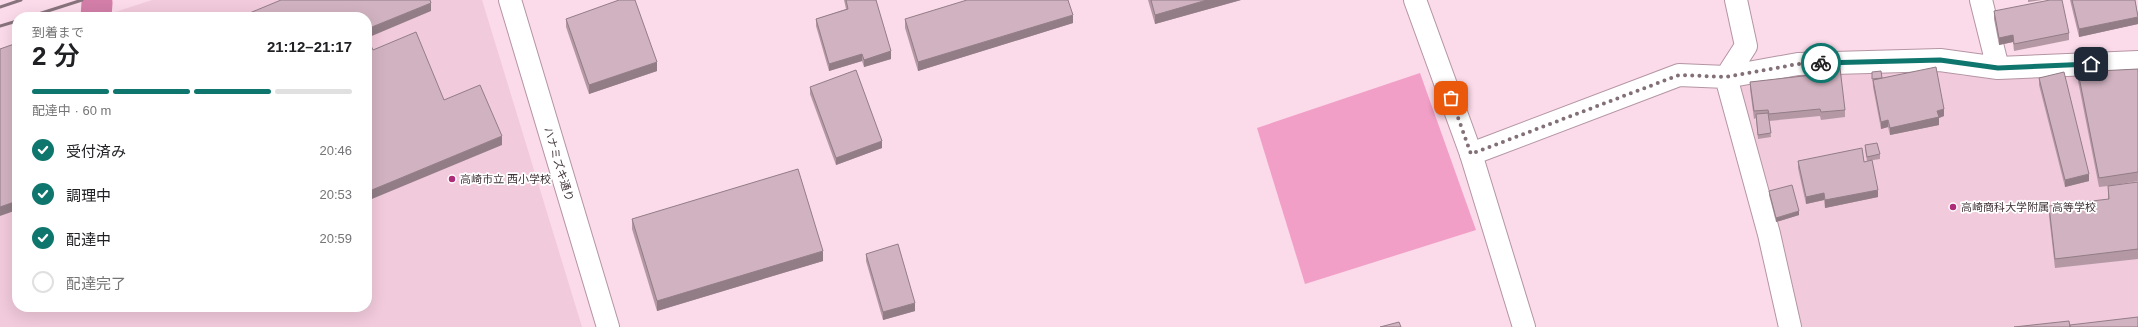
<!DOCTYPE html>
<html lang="ja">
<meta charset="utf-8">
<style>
body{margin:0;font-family:Arial,"Noto Sans JP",sans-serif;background:#f2f2f2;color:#202124;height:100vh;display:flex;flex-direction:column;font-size:15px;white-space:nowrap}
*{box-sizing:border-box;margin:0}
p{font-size:13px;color:#757577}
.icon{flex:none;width:22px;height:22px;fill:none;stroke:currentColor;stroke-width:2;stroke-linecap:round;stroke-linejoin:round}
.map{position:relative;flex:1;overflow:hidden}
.drawer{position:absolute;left:12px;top:12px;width:360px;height:300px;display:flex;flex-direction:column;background:#fff;border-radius:16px;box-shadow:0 4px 16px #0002}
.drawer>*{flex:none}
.pin{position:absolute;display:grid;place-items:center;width:34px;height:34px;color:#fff;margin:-17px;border-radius:8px;box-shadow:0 2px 6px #0006}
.courier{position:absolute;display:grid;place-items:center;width:40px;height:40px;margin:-20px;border:3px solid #0f766e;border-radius:50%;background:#fff;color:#222;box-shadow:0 1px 5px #0007}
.headline em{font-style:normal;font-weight:600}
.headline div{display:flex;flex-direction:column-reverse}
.headline{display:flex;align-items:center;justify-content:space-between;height:68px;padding:0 20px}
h1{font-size:26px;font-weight:600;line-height:30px}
.bar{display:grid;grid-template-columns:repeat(4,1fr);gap:6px 4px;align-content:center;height:48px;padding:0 20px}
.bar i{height:5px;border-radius:3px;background:#e0e0e0}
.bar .active{background:#0f766e}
.bar p{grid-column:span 4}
ol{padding:0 20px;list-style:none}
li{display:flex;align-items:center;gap:12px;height:44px}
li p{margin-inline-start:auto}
li .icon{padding:4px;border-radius:50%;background:#0f766e;color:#fff;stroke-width:4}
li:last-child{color:#757577}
li i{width:22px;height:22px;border:2px solid #e0e0e0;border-radius:50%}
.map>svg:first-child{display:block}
</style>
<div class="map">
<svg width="2138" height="327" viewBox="0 0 2138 327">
<rect width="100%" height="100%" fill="#fbdae9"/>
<path fill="#f1cadb" d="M 152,0 L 482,0 L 582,327 L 0,327 L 0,50 L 17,45 L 17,307 L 367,307 L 367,17 L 100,17 Z
M 1791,71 L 1942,71 L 1963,76 L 2138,71 L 2138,327 L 1798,327 L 1732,85 Z"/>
<path fill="#f19fc7" d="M 1420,73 L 1476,230 L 1305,284 L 1257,128 Z"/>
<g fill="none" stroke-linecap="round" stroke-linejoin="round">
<path stroke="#d27ea8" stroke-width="31" d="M 96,17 L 97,3"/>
<g stroke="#b495a3" stroke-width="24">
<path id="minor" d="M 1736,0 L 1746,46 L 1726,77 L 1769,234 L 1790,327
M 1981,0 L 1998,68
M 1471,154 L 1679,75 L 1726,77 L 1798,64 L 1940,60 L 1998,68 L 2138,62"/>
</g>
<g stroke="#b495a3" stroke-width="24">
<path id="tertiary" d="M 510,0 L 608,327
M 1415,0 L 1471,154 L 1524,327"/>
</g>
<use href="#minor" stroke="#fff" stroke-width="22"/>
<use href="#tertiary" stroke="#fff" stroke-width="22"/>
<path stroke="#87737c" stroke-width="3" d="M 0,7 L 21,0
M 29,17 L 82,0
M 0,26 L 17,21"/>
</g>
<path fill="#b499a5" d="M 844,0 L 876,0 L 891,59 L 864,67 L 862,61 L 829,71 L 816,26 L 816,19 L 846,9 Z
M 1148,0 L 1241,0 L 1155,24 Z
M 2028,0 L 2042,0 L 2028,2 Z
M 2070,0 L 2135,0 L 2138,15 L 2138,24 L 2079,37 Z
M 1994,11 L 2069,33 L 2069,40 L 2014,51 L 2013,42 L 1999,45 L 1994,19 Z
M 566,19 L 657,71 L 589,94 L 566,27 Z
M 905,19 L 1073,23 L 918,71 L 905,28 Z
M 2138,69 L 2138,181 L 2109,186 L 2138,182 L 2138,259 L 2055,268 L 2049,216 L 2049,206 L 2108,200 L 2108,186 L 2099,187 L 2078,81 L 2078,72 Z
M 1812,70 L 1845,110 L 1845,117 L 1821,120 L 1820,116 L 1769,121 L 1771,137 L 1758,139 L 1756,118 L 1754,119 L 1750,89 L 1750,82 L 1812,75 Z
M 1872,72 L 1944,116 L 1939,118 L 1939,125 L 1890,135 L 1888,127 L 1881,129 L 1873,87 Z
M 2039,78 L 2089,181 L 2065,187 L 2039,85 Z
M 810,87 L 882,148 L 836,165 L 810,94 Z
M 1865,145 L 1880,154 L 1880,159 L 1867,161 L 1865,149 Z
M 1798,161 L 1864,162 L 1878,197 L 1825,208 L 1824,200 L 1806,204 L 1798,168 Z
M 1769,191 L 1799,215 L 1776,222 L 1769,195 Z
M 632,219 L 823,261 L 657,311 L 632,229 Z
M 866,254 L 915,311 L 883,320 L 866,261 Z"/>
<path fill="#927d86" d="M 1207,0 L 1241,0 L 1155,24 L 1155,15 Z
M 431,3 L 431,11 L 367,38 L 367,29 Z
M 1073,15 L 1073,23 L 918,71 L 918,62 Z
M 2138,17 L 2138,24 L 2079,37 L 2079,29 Z
M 2013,35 L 2013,42 L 1999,45 L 1999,38 Z
M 891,51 L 891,59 L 864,67 L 864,60 Z
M 862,54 L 862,61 L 829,71 L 829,64 Z
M 657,62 L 657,71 L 589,94 L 589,85 Z
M 1944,109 L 1944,116 L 1939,118 L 1939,125 L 1890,135 L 1890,128 L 1937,111 Z
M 1888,120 L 1888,127 L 1881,129 L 1881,122 Z
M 502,136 L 502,145 L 367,201 L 367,192 Z
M 882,141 L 882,148 L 836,165 L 836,158 Z
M 2089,174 L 2089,181 L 2065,187 L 2065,180 Z
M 1878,190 L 1878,197 L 1825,208 L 1825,200 Z
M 1824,193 L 1824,200 L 1806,204 L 1806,197 Z
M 17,201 L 17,210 L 0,216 L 0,207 Z
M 1799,211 L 1799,215 L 1776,222 L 1776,218 Z
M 823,251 L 823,261 L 657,311 L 657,301 Z
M 915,303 L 915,311 L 883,320 L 883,312 Z"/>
<path fill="#d1b2c0" stroke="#927d86" d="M 281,0 L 430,0 L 431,3 L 367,29 L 367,17 L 240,17 Z
M 619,0 L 635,0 L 657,62 L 589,85 L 566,19 Z
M 846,0 L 876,0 L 891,51 L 864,60 L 862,54 L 829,64 L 816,19 L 848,9 Z
M 967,0 L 1068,0 L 1073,15 L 918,62 L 905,19 Z
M 1151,0 L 1207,0 L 1155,15 Z
M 2050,0 L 2062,0 L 2069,33 L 2014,44 L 2013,35 L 1999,38 L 1994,11 Z
M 2072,0 L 2135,0 L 2138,17 L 2079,29 Z
M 416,32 L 444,100 L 480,85 L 502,136 L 367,192 L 367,37 L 373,50 Z
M 17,43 L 17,201 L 0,207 L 0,49 Z
M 1936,67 L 1944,109 L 1937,111 L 1939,117 L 1890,128 L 1888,120 L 1881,122 L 1873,80 Z
M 1840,68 L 1845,110 L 1821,112 L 1820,109 L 1769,114 L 1768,110 L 1754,111 L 1750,82 L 1812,75 L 1812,70 Z
M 2138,69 L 2138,172 L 2099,178 L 2078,72 Z
M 856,70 L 882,141 L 836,158 L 810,87 Z
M 1881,71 L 1882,78 L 1872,79 L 1872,72 Z
M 2064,72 L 2089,174 L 2065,180 L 2039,78 Z
M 1768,113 L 1771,133 L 1758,135 L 1756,114 Z
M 1877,143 L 1880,154 L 1867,157 L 1865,145 Z
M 1862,148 L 1864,162 L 1872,160 L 1878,190 L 1825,200 L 1824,193 L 1806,197 L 1798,161 Z
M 798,169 L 823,251 L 657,301 L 632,219 Z
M 2138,182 L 2138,249 L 2055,259 L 2049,206 L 2109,199 L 2108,186 Z
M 1792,185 L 1799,211 L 1776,218 L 1769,191 Z
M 898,244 L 915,303 L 883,312 L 866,254 Z
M 2138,317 L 2138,327 L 2070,327 L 2070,325 Z
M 2069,321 L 2070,327 L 2014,327 Z
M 1399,322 L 1401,327 L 1380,327 Z"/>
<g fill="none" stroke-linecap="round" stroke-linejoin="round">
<path stroke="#826f77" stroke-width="4" stroke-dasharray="0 7.2" d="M 1451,98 L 1471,154 L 1679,75 L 1726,77 L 1798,64 L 1821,63"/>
<path stroke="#0f766e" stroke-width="5" d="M 1821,63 L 1940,60 L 1998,68 L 2091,64"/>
</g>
<g fill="#ad2b77" stroke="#fff" stroke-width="1.5">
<circle cx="452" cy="179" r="4"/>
<circle cx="1953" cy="207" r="4"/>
</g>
<g text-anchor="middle" stroke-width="3.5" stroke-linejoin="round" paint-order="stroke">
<g font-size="11" fill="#41353a" stroke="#fff">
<text transform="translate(559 164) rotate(73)" y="4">ハナミズキ通り</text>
</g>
<g font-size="11" fill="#41353a" stroke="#fff" text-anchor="start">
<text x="460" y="183">高崎市立 西小学校</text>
<text x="1961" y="211">高崎商科大学附属 高等学校</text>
</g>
</g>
</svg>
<div class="pin" style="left:1451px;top:98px;background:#ea580c"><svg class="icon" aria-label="bag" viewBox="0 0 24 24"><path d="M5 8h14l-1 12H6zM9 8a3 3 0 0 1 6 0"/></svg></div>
<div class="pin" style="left:2091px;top:64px;background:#1f2937"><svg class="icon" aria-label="home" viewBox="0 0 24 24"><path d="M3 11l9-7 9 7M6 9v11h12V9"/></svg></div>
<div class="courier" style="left:1821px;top:63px"><svg class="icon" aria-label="bike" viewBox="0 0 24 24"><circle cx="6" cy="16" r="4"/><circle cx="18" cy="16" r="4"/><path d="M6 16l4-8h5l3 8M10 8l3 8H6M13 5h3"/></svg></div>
<section class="drawer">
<div class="headline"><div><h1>2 分</h1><p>到着まで</p></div><em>21:12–21:17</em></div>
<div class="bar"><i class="active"></i><i class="active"></i><i class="active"></i><i></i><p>配達中 · 60 m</p></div>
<ol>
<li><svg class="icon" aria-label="check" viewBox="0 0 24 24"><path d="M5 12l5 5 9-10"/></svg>受付済み<p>20:46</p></li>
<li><svg class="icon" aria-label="check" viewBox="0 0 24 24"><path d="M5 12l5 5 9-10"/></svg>調理中<p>20:53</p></li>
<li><svg class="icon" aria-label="check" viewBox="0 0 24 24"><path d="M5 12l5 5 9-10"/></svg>配達中<p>20:59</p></li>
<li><i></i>配達完了</li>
</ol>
</section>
</div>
